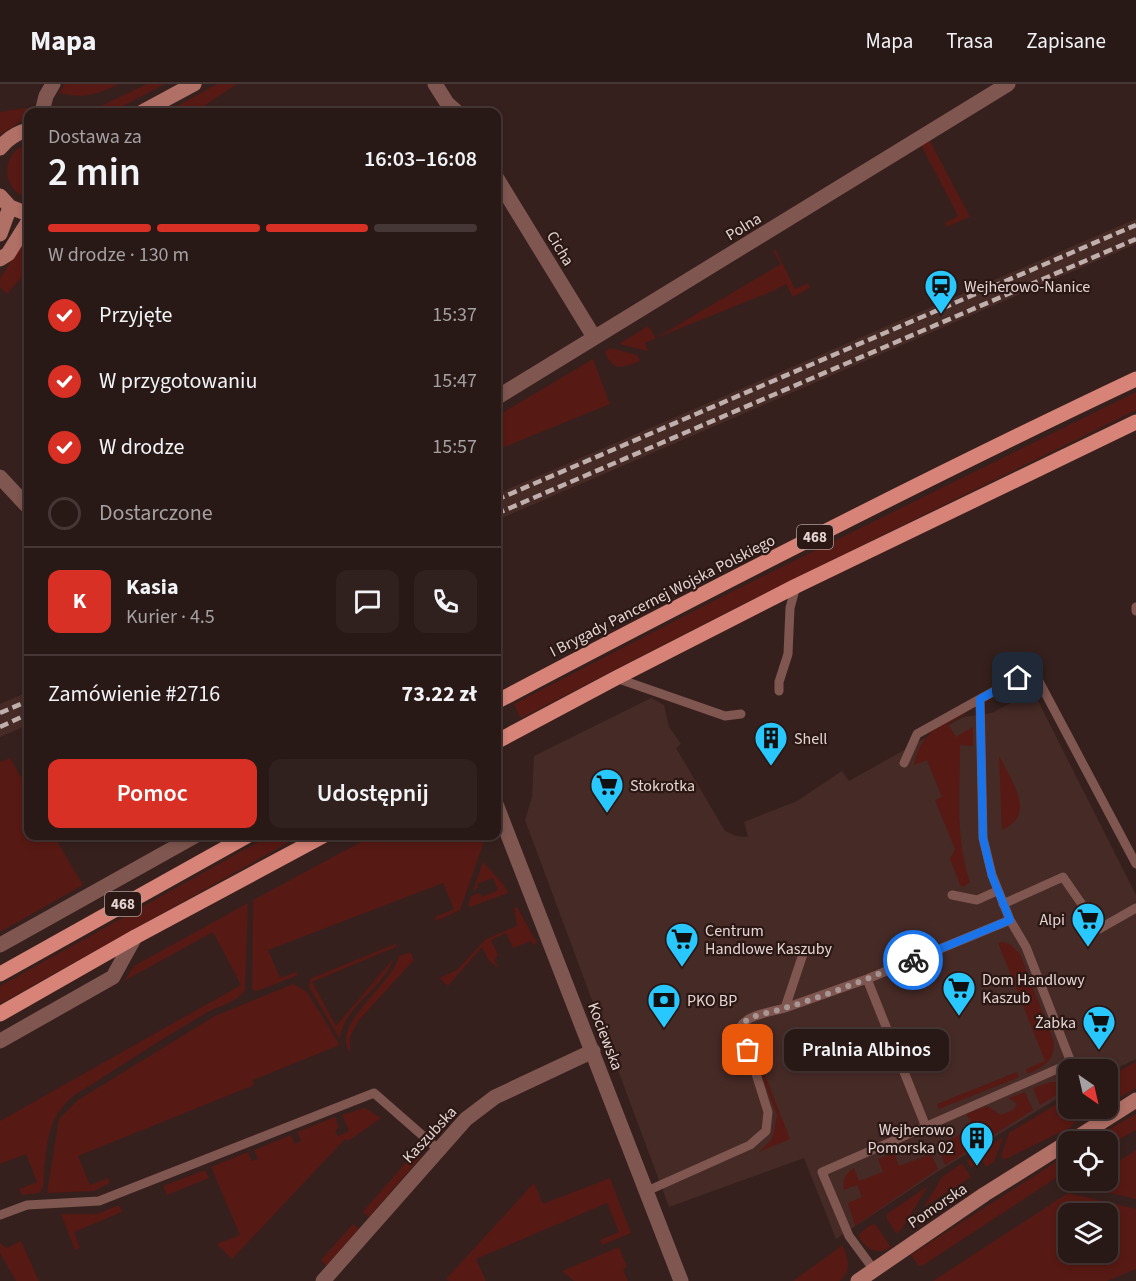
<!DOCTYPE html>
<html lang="pl">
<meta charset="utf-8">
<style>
body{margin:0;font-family:"Source Sans 3",sans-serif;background:#30211f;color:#f1f3f6;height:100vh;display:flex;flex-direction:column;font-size:22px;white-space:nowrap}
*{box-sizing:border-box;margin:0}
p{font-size:20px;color:#a5a0a1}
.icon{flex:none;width:33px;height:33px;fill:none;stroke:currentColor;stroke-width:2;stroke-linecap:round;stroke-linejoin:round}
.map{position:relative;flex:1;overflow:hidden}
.side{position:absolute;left:24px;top:24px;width:477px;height:732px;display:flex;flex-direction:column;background:#281816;border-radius:12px;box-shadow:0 3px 9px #0003,0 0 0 2px #443735}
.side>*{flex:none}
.needle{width:39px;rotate:146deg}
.fabs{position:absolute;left:1058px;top:975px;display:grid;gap:12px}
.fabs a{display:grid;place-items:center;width:60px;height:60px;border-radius:12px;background:#281816;box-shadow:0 3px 9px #0003,0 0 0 2px #443735;font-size:30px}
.pin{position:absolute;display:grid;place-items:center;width:51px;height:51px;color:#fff;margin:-26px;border-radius:12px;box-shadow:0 3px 9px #0006}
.courier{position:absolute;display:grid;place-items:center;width:60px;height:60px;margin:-30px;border:4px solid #1a73e8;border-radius:50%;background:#fff;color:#222;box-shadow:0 2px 8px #0007}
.bubble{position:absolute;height:42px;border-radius:12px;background:#281816;box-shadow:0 3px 9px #0003,0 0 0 2px #443735;font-size:20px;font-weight:600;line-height:42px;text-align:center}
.summary em{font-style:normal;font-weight:600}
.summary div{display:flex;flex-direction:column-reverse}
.summary{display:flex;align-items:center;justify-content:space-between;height:102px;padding:0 24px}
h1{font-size:39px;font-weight:600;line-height:45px}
.bar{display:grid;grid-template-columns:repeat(4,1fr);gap:9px 6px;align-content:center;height:72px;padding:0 24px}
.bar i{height:8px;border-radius:4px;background:#443735}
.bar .current{background:#d93025}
.bar p{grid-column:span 4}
.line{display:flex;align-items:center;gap:15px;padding:0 24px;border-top:2px solid #443735}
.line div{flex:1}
.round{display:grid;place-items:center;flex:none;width:63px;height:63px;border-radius:12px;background:#30211f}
ol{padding:0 24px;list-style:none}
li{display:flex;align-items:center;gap:18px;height:66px}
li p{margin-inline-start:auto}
li .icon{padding:6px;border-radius:50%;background:#d93025;color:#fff;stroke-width:4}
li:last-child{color:#a5a0a1}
li i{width:33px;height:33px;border:3px solid #443735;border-radius:50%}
.action{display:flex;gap:12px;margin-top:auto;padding:12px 24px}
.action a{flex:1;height:69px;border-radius:12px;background:#d93025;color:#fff;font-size:24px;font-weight:600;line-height:69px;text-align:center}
.action a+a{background:#30211f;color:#f1f3f6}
header{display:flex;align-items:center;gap:36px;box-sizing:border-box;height:84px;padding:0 30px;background:#281816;border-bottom:2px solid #443735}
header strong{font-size:28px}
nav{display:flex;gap:33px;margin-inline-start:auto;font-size:21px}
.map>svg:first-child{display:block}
</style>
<header>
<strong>Mapa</strong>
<nav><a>Mapa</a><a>Trasa</a><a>Zapisane</a></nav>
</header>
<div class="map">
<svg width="1136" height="1197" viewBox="0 0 1136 1197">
<rect width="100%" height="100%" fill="#36201d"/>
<path fill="#462a26" d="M 1136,135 L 1136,160 L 497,436 L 497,410 Z
M 1033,607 L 1136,811 L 1136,975 L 1107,989 L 1107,986 L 1068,986 L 1068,1008 L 937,1088 L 836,1155 L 804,1074 L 669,1123 L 525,736 L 532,713 L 534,672 L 651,614 L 664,621 L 669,643 L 681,660 L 676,664 L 725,747 L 736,752 L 748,753 L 744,738 L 797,717 L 842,687 L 849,697 L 963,633 L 992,629 Z
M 28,608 L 28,641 L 0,653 L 0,620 Z"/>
<path fill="#571913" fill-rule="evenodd" d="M 65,0 L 119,0 C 95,11 85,15 59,9 Z
M 147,0 L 165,0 L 112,28 L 91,28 L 92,26 Z
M 217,0 L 237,0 L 195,28 L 166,28 Z
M 33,23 L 26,34 L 0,51 L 0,28 Z
M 929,55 L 970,133 L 983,127 L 947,143 L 945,139 L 958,132 L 921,61 Z
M 28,60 L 28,114 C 0,106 0,68 28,60 Z
M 28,152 L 28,186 L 7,210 L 0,203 L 0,194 Z
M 776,166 L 795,205 L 808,199 L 810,204 L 793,213 L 786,200 L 773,207 L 656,254 L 645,259 L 648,267 L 619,260 L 648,242 L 656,254 L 781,180 L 773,167 Z
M 610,264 L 637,271 L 640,277 C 622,284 613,288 605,268 Z
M 593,275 L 610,320 L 497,366 L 497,332 Z
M 1136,308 L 1136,326 L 739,522 L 521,634 L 514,620 L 731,508 Z
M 963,629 L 966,630 L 948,640 L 956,653 L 973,643 L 973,662 L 960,661 C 960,706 955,755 970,798 L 963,803 L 960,801 L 950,775 L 955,765 L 935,716 L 942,713 L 927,676 L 914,681 C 920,650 938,642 963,629 Z
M 999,672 C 1007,688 1031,722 1014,738 C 1011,741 1006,744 1002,746 Z
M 10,674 L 28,706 L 28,752 L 54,752 L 83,801 L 0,848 L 0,678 Z
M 269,752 L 300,752 L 0,920 L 0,902 Z
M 372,752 L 486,752 L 460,826 L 436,837 L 435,833 L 454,825 L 443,799 L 268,866 L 280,894 L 296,888 L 298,891 L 260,906 L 256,907 L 252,905 L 253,816 Z
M 483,778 L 504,801 L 508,809 L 470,823 L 468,821 L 471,812 L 480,809 L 482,813 L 498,806 L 493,794 L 477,800 L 478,804 L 473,806 Z
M 248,819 L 245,906 C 235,920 220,921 206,929 C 161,955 117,985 73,1012 C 43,1039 47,1067 43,1104 L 39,1109 L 22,1111 L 19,1105 L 37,1098 L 26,1070 L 0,1080 L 0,1037 L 241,901 L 213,848 L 124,897 L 134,882 Z
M 517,823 L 537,859 L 533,861 L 531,857 L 513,864 L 506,849 L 491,856 L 498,871 L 494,876 L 499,884 L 489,877 L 482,863 L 448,902 L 439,894 L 457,886 L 486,855 L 517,842 L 514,824 Z
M 1003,858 L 1011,861 L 1020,870 L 1054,958 C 1055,977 1043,983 1027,990 L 1026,985 L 1045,977 L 998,859 Z
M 395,860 L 398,862 L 312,898 L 336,942 L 393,875 C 383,906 343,922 340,955 L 309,903 L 310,895 Z
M 410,868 L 414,876 L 358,937 L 350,953 L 350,968 C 329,941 393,900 399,872 Z
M 293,900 L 307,908 L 340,961 L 253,996 L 254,1001 L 78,1072 L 90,1101 L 108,1094 L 110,1099 L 94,1107 L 47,1109 L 59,1035 L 78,1016 L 215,932 Z
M 750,953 L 790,1055 L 759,1068 L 771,1056 L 774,1048 L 777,1031 L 747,954 Z
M 1136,978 L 1136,1004 L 1115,1016 L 1107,1018 L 1107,994 Z
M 1017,988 L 1019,993 L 939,1025 L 937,1020 Z
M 1051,998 L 1057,998 L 1068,1004 L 1040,1021 L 1033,1004 Z
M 1025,1008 L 1033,1026 L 945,1081 L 938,1064 L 973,1041 L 966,1030 L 987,1022 L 1001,1031 L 1013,1026 L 1017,1020 L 1009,1014 Z
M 1068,1013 L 1068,1024 L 1078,1026 L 1077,1035 L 1071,1043 L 1004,1076 L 1001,1071 L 1009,1049 Z
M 365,1024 L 381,1034 L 348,1057 L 345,1055 L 232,1175 L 217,1160 L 240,1151 L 211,1083 L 248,1068 L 252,1077 L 258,1075 L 254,1066 L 291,1051 L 295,1060 L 301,1057 L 297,1048 L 335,1033 L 339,1043 L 335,1047 L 338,1052 L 349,1047 L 342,1031 Z
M 1136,1030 L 1136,1046 L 1107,1062 L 1107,1058 L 1088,1057 Z
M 1003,1053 L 994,1078 L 986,1083 L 982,1076 L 970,1084 L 967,1076 Z
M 421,1061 L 422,1070 L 420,1074 L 369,1133 L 363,1128 Z
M 1136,1066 L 1136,1115 L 1080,1102 L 1088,1097 L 1107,1096 L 1107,1085 Z
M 894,1069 L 899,1082 L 931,1070 L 938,1085 L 855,1142 L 848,1119 L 862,1113 L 857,1101 L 844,1106 C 842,1096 845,1090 854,1084 L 859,1097 L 883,1088 L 878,1075 Z
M 1068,1070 L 1068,1086 L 922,1182 L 918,1181 L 911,1171 Z
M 961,1080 L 963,1081 L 971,1093 L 924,1123 L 942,1093 Z
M 205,1086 L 209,1094 L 167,1111 L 163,1102 Z
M 610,1094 L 631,1149 L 602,1161 L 600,1156 L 619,1148 L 607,1119 L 476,1175 L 486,1197 L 449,1197 L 446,1195 L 534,1099 L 543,1120 Z
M 928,1102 L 903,1143 L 897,1150 L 887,1135 L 887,1130 Z
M 1068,1109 L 1136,1125 L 1136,1185 L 1107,1197 L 933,1197 ZM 1068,1130 L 1107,1130 L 1107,1168 L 1068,1168 Z
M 119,1121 L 122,1128 L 74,1148 L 80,1164 L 75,1166 L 61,1130 L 97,1130 Z
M 353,1140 L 359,1145 L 326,1182 L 321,1176 Z
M 872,1140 L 876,1141 L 891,1163 C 877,1172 865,1165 858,1151 Z
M 21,1157 L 39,1197 L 16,1197 L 0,1169 L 0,1159 L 6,1164 Z
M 843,1161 C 848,1175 852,1186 840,1197 L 793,1197 Z
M 619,1163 L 627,1183 L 623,1185 L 628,1197 L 574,1197 L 562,1187 Z"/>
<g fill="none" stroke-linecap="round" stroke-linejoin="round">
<path stroke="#7f5650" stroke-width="9" d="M 1136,523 L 1136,527
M 616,594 L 725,632 L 741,630
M 779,607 L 779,598 L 788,570 L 790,524 L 796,502
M 904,679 L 917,650 L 980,615
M 952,811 L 977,816 L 997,807
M 1003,820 L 1063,793 L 1099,845 L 1136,824
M 867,895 L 926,1043
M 785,924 L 867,895 L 1010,836
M 1074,986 L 1026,863 L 1010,836 L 992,791 L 983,754 L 980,615 L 1033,586 L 1136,780
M 1091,1024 L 1098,1040
M 647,1107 L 750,1061 L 766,1047 L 768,1028 L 741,942 C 749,930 772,928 785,924 L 803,870
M 0,1131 L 27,1121 L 99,1117 L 374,1009 L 438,1065
M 874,1186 L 849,1152 L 822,1088 L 1071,979"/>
<path stroke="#7f5650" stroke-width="15" d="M 435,0 L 447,19 L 457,28
M 42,28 L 46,12 L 53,0
M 496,93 L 594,253
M 496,314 L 1008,0
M 0,393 L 28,423
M 496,720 L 681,1197
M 0,861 L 195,752
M 0,957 L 113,893 L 135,853
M 323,1197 L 466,1035 L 495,1013 L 593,967"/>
<path stroke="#b17066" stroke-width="15" d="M 142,28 L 194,0
M 0,64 C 8,54 16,49 28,46
M 0,112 L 10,123 L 28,130
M 0,150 L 10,123
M 0,175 L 8,170 L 28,138
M 1070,1058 L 1136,1016
M 858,1197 L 985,1110 L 1068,1058"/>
<path stroke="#d88377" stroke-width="15" d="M 496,618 C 708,506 920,397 1136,295
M 496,658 L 616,594 L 796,502 L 1136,338
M 0,890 L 247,752
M 0,930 L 135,853 L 323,752"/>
<path stroke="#c0b0ad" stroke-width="4.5" stroke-dasharray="9 4.5" stroke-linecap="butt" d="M 496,416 L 1136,141
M 496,430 L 1136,155
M 0,629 L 28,617
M 0,643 L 28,630"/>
</g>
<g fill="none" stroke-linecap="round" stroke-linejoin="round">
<path stroke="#a79693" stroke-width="6" stroke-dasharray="0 10.8" d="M 748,966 L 741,942 C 748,931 766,930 778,926 C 824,913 869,894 913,876"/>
<path stroke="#1a73e8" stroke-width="8" d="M 913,876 L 1010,836 L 992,792 L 983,754 L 980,615 L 1018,594"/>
</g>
<defs>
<g id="station-pin" transform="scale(1.725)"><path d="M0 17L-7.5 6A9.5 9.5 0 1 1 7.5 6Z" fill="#28c8ff" stroke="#2b1714"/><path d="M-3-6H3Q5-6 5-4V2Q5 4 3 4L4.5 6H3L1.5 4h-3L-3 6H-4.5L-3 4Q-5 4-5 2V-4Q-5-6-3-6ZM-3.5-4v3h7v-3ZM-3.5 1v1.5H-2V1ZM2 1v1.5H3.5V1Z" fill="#111"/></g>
<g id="building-pin" transform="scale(1.725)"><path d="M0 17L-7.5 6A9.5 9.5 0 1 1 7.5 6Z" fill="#28c8ff" stroke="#2b1714"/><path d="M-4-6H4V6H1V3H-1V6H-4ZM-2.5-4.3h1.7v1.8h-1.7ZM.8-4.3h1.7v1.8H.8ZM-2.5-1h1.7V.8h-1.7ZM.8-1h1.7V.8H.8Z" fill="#111"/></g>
<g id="supermarket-pin" transform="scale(1.725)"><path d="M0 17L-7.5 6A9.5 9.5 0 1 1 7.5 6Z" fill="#28c8ff" stroke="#2b1714"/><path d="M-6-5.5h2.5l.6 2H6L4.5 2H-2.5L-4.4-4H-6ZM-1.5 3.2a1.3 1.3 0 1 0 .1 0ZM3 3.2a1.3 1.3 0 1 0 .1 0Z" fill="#111"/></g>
<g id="bank-pin" transform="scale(1.725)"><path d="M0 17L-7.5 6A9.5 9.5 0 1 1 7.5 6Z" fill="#28c8ff" stroke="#2b1714"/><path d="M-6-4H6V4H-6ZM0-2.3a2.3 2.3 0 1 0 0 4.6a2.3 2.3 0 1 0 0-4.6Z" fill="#111"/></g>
</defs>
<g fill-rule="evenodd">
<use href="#station-pin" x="941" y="202"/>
<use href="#building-pin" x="771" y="654"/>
<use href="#supermarket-pin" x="607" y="701"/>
<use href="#supermarket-pin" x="1088" y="835"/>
<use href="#supermarket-pin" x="682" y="855"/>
<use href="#supermarket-pin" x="959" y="904"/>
<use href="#bank-pin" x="664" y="916"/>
<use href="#supermarket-pin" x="1099" y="938"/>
<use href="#building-pin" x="977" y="1054"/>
</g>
<g text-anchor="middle" stroke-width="4.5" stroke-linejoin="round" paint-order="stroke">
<g fill="#2b1714" stroke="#ac9c99" stroke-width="1.5">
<rect x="797" y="441" width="36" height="24" rx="4.5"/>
<rect x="105" y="808" width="36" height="24" rx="4.5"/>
</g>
<g font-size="15" font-weight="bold" fill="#e4d5d2">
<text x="815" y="458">468</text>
<text x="123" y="825">468</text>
</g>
<g font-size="16" fill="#e4d5d2" stroke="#2b1714">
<text transform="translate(743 142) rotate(-31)" y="6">Polna</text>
<text transform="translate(561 164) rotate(59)" y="6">Cicha</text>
<text transform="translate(662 511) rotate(-27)" y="6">I Brygady Pancernej Wojska Polskiego</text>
<text transform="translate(606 952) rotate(69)" y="6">Kociewska</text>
<text transform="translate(429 1050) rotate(-47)" y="6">Kaszubska</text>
<text transform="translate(937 1121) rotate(-34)" y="6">Pomorska</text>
</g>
<g font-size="16" fill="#e4d5d2" stroke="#2b1714" text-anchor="start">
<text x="964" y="208">Wejherowo-Nanice</text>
<text x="794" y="660">Shell</text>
<text x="630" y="707">Stokrotka</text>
<text x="1065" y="841" text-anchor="end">Alpi</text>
<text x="705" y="852">Centrum<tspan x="705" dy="18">Handlowe Kaszuby</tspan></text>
<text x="982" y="901">Dom Handlowy<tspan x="982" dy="18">Kaszub</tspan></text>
<text x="687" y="922">PKO BP</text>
<text x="1076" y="944" text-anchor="end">Żabka</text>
<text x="954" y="1051" text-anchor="end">Wejherowo<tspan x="954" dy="18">Pomorska 02</tspan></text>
</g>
</g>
</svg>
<div class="fabs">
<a><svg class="needle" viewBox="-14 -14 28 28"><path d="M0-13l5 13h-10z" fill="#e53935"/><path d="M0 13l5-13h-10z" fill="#a5a0a1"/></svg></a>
<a><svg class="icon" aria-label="locate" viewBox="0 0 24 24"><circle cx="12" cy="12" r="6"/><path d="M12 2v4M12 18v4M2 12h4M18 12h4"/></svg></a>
<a><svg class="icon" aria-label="layers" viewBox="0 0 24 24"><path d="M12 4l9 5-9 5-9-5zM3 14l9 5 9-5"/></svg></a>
</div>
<div class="pin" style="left:748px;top:966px;background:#ea580c"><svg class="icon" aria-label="bag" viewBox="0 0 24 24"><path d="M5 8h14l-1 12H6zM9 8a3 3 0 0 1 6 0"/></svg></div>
<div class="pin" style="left:1018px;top:594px;background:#1f2937"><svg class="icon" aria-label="home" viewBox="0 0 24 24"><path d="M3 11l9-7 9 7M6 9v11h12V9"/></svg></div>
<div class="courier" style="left:913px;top:876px"><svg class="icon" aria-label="bike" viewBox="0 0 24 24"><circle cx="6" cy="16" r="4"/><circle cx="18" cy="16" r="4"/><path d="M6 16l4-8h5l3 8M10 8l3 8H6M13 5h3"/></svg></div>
<div class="bubble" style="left:784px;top:945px;width:165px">Pralnia Albinos</div>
<section class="side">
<div class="summary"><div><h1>2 min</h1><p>Dostawa za</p></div><em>16:03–16:08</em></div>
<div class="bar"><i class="current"></i><i class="current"></i><i class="current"></i><i></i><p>W drodze · 130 m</p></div>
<ol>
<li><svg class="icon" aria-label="check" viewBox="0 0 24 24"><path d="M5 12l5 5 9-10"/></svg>Przyjęte<p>15:37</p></li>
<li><svg class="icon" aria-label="check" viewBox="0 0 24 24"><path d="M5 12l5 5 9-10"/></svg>W przygotowaniu<p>15:47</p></li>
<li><svg class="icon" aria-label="check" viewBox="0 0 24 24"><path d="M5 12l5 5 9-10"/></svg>W drodze<p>15:57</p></li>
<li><i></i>Dostarczone</li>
</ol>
<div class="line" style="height:108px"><b class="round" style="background:#d93025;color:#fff">K</b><div><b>Kasia</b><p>Kurier · 4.5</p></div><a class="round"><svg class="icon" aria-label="chat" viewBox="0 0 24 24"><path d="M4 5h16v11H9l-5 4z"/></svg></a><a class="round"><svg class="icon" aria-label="phone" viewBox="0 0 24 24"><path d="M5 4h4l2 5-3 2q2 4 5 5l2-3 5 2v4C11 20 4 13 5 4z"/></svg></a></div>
<div class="line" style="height:78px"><div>Zamówienie #2716</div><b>73.22 zł</b></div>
<div class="action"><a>Pomoc</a><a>Udostępnij</a></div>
</section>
</div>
